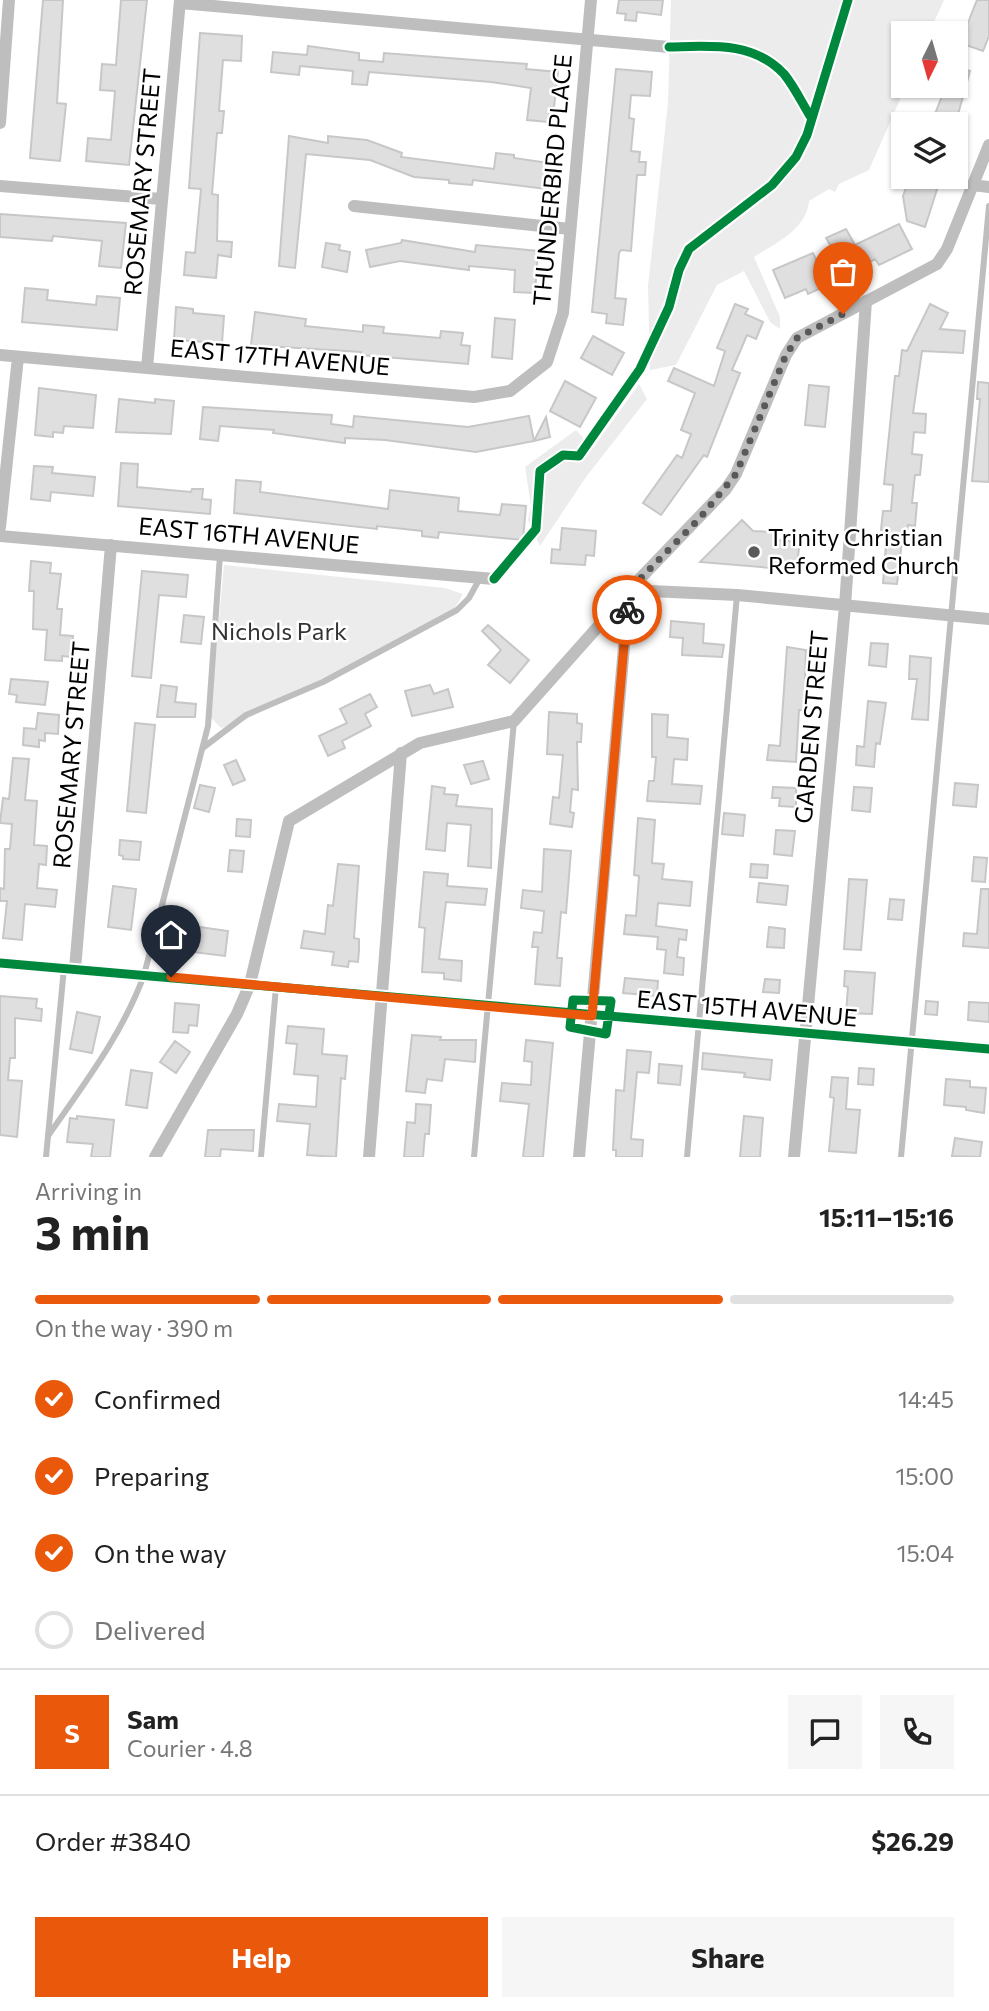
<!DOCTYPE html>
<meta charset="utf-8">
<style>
body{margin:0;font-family:Commissioner,sans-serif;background:#f6f6f6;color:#222;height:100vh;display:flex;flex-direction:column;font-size:26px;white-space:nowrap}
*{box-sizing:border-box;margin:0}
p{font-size:23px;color:#767676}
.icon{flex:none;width:38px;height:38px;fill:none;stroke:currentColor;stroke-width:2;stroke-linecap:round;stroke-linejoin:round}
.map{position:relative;height:1157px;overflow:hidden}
.drawer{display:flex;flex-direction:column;background:#fff;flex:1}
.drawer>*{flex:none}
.needle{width:46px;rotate:185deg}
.fabs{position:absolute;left:891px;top:21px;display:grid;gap:14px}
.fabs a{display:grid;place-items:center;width:77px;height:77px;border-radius:0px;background:#fff;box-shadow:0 2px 5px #0004;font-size:35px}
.pin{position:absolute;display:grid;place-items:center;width:60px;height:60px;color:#fff;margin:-72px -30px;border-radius:50% 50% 50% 0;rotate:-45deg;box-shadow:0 0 7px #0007}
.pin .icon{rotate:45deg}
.courier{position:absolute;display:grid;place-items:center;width:70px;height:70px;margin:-35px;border:5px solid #ea580c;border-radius:50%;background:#fff;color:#222;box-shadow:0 2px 9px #0007}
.headline em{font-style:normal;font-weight:700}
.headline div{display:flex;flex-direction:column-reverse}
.headline{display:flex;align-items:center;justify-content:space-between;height:119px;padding:0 35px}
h1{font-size:46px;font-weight:700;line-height:52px}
.bar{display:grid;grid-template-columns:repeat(4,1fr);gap:10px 7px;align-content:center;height:84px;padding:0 35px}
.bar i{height:9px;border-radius:5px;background:#e0e0e0}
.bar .current{background:#ea580c}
.bar p{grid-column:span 4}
.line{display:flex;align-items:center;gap:18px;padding:0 35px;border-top:2px solid #e0e0e0}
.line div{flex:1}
.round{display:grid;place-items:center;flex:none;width:74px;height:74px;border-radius:0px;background:#f6f6f6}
ol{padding:0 35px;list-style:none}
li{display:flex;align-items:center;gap:21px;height:77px}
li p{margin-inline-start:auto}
li .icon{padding:7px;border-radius:50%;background:#ea580c;color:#fff;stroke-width:4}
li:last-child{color:#767676}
li i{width:38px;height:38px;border:4px solid #e0e0e0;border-radius:50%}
.button{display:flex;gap:14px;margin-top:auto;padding:14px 35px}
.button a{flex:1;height:80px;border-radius:0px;background:#ea580c;color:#fff;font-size:28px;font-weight:700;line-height:80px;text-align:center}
.button a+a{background:#f6f6f6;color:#222}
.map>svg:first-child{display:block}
</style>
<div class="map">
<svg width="989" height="1157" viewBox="0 0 989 1157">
<rect width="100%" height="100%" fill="#fff"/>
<path fill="#ececec" d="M 671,0 L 944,0 L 929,33 L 903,33 L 903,86 L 906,86 L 869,170 L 839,184 L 835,192 L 829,189 L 809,201 C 806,230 777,242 754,257 L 780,317 L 780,329 L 770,322 L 744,271 L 717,285 L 676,365 L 650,370 L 648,286 L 668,103 Z
M 639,384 L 647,399 L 586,477 L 540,546 L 528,520 L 531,506 L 525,467 L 576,430 L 593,448 Z
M 224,565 L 445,588 L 463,594 L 453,611 L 239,723 L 221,728 L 210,717 Z"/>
<path fill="#dfdfdf" stroke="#c7c7c7" stroke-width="2" d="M 43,0 L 63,0 L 57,103 L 66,104 L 60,161 L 30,158 Z
M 121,0 L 147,0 L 129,165 L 86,161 L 88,138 L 111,140 L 115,91 L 100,90 L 102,64 L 116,65 Z
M 619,0 L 663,0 L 661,15 L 637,12 L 636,21 L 625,20 L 626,14 L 617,13 Z
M 977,0 L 989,0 L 989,36 L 983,51 L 960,43 Z
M 200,33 L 242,36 L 241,61 L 223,60 L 219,111 L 224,111 L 222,133 L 217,133 L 212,194 L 218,195 L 217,241 L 232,242 L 231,257 L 218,255 L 216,278 L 184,275 L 186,252 L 195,253 L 201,189 L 189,188 Z
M 308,46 L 359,53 L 359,60 L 383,62 L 384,53 L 527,64 L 526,69 L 558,72 L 554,107 L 550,107 L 548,122 L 527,120 L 531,88 L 491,82 L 369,72 L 367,85 L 352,84 L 353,71 L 300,66 L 299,75 L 271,72 L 273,52 L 307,55 Z
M 956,67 L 970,71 L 959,111 L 953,124 L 931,124 L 946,86 L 956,86 Z
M 616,69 L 652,72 L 650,96 L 631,95 L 629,118 L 634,119 L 631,151 L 640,152 L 639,162 L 646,162 L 645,175 L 637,175 L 631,251 L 621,250 L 619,253 L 615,298 L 626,299 L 623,325 L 606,323 L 607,314 L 592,312 Z
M 289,136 L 328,143 L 328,136 L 367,140 L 402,153 L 401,157 L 494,169 L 496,153 L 514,155 L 514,158 L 549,163 L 546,189 L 473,180 L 472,185 L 449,183 L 449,180 L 414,177 L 370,160 L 306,154 L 295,268 L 279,266 Z
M 910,177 L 941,177 L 925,227 L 907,221 L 903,196 Z
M 0,214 L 126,223 L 121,268 L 99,266 L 102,241 L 53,236 L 52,241 L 0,237 Z
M 899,224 L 912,249 L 879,265 L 875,259 L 848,275 L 826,238 L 846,229 L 855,245 Z
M 402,240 L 475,252 L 476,245 L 538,251 L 535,293 L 514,292 L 515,270 L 469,266 L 469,270 L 400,261 L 370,267 L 366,250 L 401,243 Z
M 326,243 L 340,245 L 339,250 L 350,252 L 347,272 L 322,267 Z
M 813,253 L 828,285 L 808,294 L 806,289 L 785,298 L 773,270 Z
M 25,288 L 48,290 L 47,300 L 96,305 L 97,296 L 120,298 L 117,330 L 22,322 Z
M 735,304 L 748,309 L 745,314 L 763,322 L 756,339 L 747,335 L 732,370 L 740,373 L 707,457 L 704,455 L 661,515 L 643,503 L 677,455 L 682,458 L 691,434 L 681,430 L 695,393 L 668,381 L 674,368 L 714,386 L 725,351 L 717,348 Z
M 930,304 L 948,313 L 940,329 L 965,331 L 963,353 L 922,351 L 913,413 L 926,414 L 925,433 L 914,432 L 912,454 L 922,455 L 920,475 L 915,475 L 912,503 L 917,503 L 915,526 L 908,525 L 907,532 L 903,532 L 897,584 L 883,583 L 887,531 L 881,530 L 883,511 L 891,511 L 893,485 L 884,484 L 895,376 L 899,376 L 902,350 L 907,351 Z
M 176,307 L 193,309 L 193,313 L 224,316 L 222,343 L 174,340 Z
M 255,312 L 306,319 L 305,326 L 363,332 L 363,325 L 384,327 L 383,333 L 440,338 L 441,331 L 463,333 L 461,345 L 470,346 L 468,364 L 361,355 L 361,352 L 251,345 Z
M 495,318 L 515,320 L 512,359 L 492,357 Z
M 593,336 L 624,353 L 612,375 L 581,358 Z
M 565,381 L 596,398 L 580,427 L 550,411 Z
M 978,382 L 989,383 L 989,482 L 972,481 L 980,399 L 977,399 Z
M 809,385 L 829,387 L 825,427 L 805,425 Z
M 39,388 L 96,395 L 93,428 L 64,426 L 63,433 L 53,432 L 53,437 L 35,435 Z
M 119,399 L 155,403 L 155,399 L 174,401 L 171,434 L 116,432 Z
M 203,407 L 332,415 L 331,424 L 353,427 L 354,416 L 468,427 L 529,416 L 534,441 L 476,452 L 385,440 L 345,438 L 345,443 L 273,433 L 274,430 L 220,426 L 218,441 L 200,439 Z
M 546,417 L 550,437 L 534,441 Z
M 121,463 L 138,464 L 137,487 L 191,492 L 192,489 L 203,489 L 202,499 L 211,500 L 210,514 L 118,506 Z
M 34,466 L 53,467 L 52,473 L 95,477 L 93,496 L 51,492 L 50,501 L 31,499 Z
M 236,480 L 261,482 L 260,492 L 388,509 L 390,490 L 459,498 L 458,511 L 500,515 L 502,504 L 526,506 L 523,540 L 439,532 L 438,538 L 422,536 L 422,531 L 377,526 L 377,529 L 234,513 Z
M 742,520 L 753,531 L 775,532 L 775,540 L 800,542 L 796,570 L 700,562 Z
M 562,528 L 596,531 L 594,556 L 586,555 L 585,565 L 551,563 L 552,549 L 560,550 Z
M 31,561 L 51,563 L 50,573 L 61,574 L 57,609 L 62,609 L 60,635 L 73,636 L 71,657 L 62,656 L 62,661 L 45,660 L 47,630 L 33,629 L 34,591 L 29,591 Z
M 142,571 L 188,575 L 186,597 L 159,595 L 151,678 L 132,676 Z
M 184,615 L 204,617 L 201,644 L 181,642 Z
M 671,621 L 704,624 L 703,643 L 724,645 L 722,657 L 682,655 L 683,638 L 670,637 Z
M 488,625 L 529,660 L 510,683 L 488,665 L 501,650 L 482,631 Z
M 871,643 L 888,644 L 886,667 L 869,665 Z
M 787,647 L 806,650 L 804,710 L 799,710 L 796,762 L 767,760 L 769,745 L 780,746 Z
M 910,656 L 931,658 L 928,720 L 912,719 L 917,679 L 909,679 Z
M 11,679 L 48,682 L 45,705 L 16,702 L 17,695 L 9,694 Z
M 161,685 L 177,687 L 175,702 L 196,704 L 195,717 L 157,717 Z
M 430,685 L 434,694 L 448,689 L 453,707 L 412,716 L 405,691 Z
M 370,694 L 377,707 L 365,714 L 371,726 L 342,741 L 345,748 L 328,756 L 319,736 L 347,723 L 340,709 Z
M 868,701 L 886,703 L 880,744 L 876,743 L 874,767 L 856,765 L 857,746 L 864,747 Z
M 549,712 L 577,714 L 577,723 L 582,724 L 581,742 L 577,742 L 578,790 L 572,789 L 570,812 L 574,813 L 572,827 L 550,824 L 553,797 L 559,798 L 563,755 L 547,754 Z
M 38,713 L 59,715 L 58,734 L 45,733 L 45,741 L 39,740 L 39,747 L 23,745 L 24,728 L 36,729 Z
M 652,714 L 668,715 L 667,737 L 688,739 L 687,760 L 674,759 L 672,784 L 702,786 L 700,804 L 647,801 L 649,781 L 654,781 L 656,757 L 652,757 Z
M 135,723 L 155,725 L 146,813 L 127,811 Z
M 13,758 L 29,759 L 25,800 L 37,801 L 34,845 L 47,846 L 46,865 L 39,864 L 37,888 L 57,890 L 55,907 L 25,904 L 22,940 L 3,938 L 7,901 L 0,901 L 0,888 L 4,889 L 5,849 L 10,849 L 12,824 L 0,823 L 3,798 L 9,799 Z
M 236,760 L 245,780 L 233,785 L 224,765 Z
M 483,761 L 489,779 L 471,784 L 464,765 Z
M 955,783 L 978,785 L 976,807 L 953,805 Z
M 200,785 L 215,788 L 209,812 L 194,808 Z
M 432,786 L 445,788 L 444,794 L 458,795 L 456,806 L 492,809 L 491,868 L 468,866 L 471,825 L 447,823 L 445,851 L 426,849 Z
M 773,787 L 796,788 L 796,807 L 779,806 L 780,798 L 772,798 Z
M 854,787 L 872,788 L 870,812 L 852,810 Z
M 724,813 L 745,815 L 743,836 L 722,834 Z
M 638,818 L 655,820 L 652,863 L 664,864 L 662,879 L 692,882 L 690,906 L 658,903 L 656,926 L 687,930 L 686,940 L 679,939 L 677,957 L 684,958 L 683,975 L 664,973 L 666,950 L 657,949 L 658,937 L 624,934 L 626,915 L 636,916 L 639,876 L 634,875 Z
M 237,819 L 251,820 L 250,837 L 236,836 Z
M 776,830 L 795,831 L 792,856 L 774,854 Z
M 120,840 L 141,842 L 139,860 L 123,859 L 123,856 L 119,855 Z
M 544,849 L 571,851 L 566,913 L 561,912 L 557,958 L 562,958 L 560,986 L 535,984 L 538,947 L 532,947 L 534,932 L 542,933 L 544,911 L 521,908 L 523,890 L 542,892 Z
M 230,850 L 244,851 L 242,872 L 228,871 Z
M 974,857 L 987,858 L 985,882 L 972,881 Z
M 338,864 L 359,866 L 354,938 L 359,939 L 359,950 L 358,962 L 349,961 L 348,967 L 332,965 L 334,952 L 301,948 L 304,931 L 325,934 L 328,905 L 333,906 Z
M 751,864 L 768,865 L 767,878 L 750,877 Z
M 424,872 L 448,874 L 447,886 L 487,889 L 485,905 L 446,902 L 439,959 L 462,961 L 461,981 L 444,979 L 444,973 L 422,972 L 425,928 L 419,927 Z
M 849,879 L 867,880 L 861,950 L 844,949 Z
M 759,883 L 788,886 L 786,905 L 757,902 Z
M 113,886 L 136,889 L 131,930 L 108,927 Z
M 981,889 L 989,889 L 989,948 L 963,946 L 964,933 L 977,934 Z
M 890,899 L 904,900 L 902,920 L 888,919 Z
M 179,924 L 228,931 L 225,956 L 176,950 Z
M 769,927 L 785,929 L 784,948 L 767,947 Z
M 845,971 L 875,973 L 872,1014 L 846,1013 L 848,987 L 844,986 Z
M 625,978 L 658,981 L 657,996 L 623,993 Z
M 765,979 L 780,980 L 779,993 L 763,992 Z
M 0,996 L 37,999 L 36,1008 L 42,1009 L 41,1021 L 15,1018 L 15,1058 L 10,1058 L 8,1080 L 22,1081 L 17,1137 L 0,1135 Z
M 926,1001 L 938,1002 L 937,1015 L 925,1014 Z
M 969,1002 L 989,1003 L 989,1022 L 968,1020 Z
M 175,1003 L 199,1005 L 197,1026 L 189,1025 L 188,1033 L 173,1032 Z
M 77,1012 L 100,1017 L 92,1053 L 70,1049 Z
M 288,1026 L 324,1029 L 322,1054 L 347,1056 L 345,1079 L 341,1078 L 336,1157 L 307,1155 L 310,1124 L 277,1121 L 279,1104 L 316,1107 L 318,1076 L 294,1074 L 297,1044 L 286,1043 Z
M 412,1035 L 441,1037 L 440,1040 L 476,1040 L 475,1062 L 445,1059 L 442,1081 L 427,1079 L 425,1093 L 406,1091 Z
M 526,1040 L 553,1043 L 543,1157 L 523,1157 L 529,1104 L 500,1101 L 502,1083 L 531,1085 L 532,1062 L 524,1061 Z
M 175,1041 L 190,1052 L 176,1073 L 160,1062 Z
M 627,1050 L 651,1052 L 649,1073 L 637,1072 L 631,1139 L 643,1140 L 642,1157 L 616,1157 L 616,1150 L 613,1150 L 616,1090 L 624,1091 Z
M 703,1053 L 772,1060 L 770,1080 L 744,1077 L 745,1073 L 702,1069 Z
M 659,1064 L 682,1066 L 680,1085 L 658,1083 Z
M 859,1068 L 874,1069 L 873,1085 L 858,1084 Z
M 131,1070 L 152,1073 L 147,1108 L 126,1105 Z
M 832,1077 L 848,1078 L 846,1109 L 860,1110 L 856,1153 L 829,1151 L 834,1098 L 830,1097 Z
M 946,1079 L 970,1081 L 970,1087 L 986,1088 L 984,1113 L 966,1110 L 966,1107 L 944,1105 Z
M 416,1104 L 431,1105 L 429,1134 L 425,1134 L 423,1157 L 404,1157 L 407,1122 L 415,1123 Z
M 77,1116 L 114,1120 L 110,1157 L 91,1157 L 93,1144 L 67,1142 L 70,1118 L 77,1119 Z
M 744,1116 L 763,1118 L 760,1157 L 740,1157 Z
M 208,1130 L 254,1130 L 253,1151 L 221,1149 L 220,1157 L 205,1157 Z
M 955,1138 L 982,1142 L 980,1157 L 952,1156 Z"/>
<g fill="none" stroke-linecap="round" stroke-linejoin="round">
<path stroke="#bebebe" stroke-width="6" d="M 204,747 L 246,715 L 323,682 L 457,610 L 469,598 L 480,578
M 48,1136 C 84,1084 122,1035 144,975 L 208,726 L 220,555
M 46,1157 L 64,968
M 261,1157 L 276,987
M 474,1157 L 514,721
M 687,1157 L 737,595
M 901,1157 L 989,206"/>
<path stroke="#bebebe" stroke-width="12" d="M 180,3 L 669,47
M 0,123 L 9,0
M 972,185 L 989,187
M 0,186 L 161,199
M 354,206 L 570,229
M 0,355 L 474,397 L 510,391 L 547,362 L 563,313 L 591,0
M 147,368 L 180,0
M 0,527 L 18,357
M 0,536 L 494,579
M 629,590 L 726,489 L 736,474 L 786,355 L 797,338 L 937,264 L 947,249 L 989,145
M 629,590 L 737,595 L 989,619
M 0,963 L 989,1049
M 75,969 L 111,545
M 155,1157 L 237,1014 L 250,984 L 289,821 L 420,743 L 514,721 L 603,621
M 369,1157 L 401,753
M 579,1157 L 629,590
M 794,1157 L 845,606 L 866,301"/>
<g stroke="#fff" stroke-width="13">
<path id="cycleway" d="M 669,47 C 710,46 753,41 784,74 C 794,86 802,103 810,116
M 494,579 L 536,529 L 540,471 L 563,455 L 579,456 L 640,369 L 669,307 L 679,270 L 689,249 L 772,185 L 796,157 L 807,135 L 848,0
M 0,963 L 989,1049
M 573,1000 L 611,1001 L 606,1034 L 570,1027 Z"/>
</g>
<use href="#cycleway" stroke="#00873e" stroke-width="9"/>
</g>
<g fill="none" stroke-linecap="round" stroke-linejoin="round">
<path stroke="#595959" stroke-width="7" stroke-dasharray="0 12.6" d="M 627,610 L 629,590 L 699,519 L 736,474 L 786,355 L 797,338 L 843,314"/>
<path stroke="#ea580c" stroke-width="9" d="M 171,977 L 592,1016 L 627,610"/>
</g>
<circle fill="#595959" stroke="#fff" stroke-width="2.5" cx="754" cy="552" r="7"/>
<g text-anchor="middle" stroke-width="5" stroke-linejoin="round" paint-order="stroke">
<g font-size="24" fill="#000" stroke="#fff">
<text transform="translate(553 180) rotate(-85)" y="8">THUNDERBIRD PLACE</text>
<text transform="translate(143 182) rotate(-85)" y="8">ROSEMARY STREET</text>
<text transform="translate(280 358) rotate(5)" y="8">EAST 17TH AVENUE</text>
<text transform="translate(249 536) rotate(5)" y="8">EAST 16TH AVENUE</text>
<text transform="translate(812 727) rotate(-85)" y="8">GARDEN STREET</text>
<text transform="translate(72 755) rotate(-85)" y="8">ROSEMARY STREET</text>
<text transform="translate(747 1009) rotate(5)" y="8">EAST 15TH AVENUE</text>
</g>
<g font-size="24" fill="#000" stroke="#fff" text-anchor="start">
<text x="768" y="546">Trinity Christian<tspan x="768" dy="28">Reformed Church</tspan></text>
</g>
<g font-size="24" fill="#333" stroke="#fff">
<text x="279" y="640">Nichols Park</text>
</g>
</g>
</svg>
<div class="fabs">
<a><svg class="needle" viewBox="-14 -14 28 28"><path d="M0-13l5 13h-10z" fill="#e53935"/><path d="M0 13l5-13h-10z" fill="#767676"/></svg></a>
<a><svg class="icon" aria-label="layers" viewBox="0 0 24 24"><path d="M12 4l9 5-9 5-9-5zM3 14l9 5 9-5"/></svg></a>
</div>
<div class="pin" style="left:843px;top:314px;background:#ea580c"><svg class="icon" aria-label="bag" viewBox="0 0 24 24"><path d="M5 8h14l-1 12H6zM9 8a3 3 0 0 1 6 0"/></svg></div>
<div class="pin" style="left:171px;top:977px;background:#1f2937"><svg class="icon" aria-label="home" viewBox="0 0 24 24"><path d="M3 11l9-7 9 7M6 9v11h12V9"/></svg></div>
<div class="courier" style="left:627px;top:610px"><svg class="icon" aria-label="bike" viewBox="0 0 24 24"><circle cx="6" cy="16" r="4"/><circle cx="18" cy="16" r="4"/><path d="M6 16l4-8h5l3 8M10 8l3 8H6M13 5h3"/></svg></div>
</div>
<section class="drawer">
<div class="headline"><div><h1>3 min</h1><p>Arriving in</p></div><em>15:11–15:16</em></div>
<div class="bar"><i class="current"></i><i class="current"></i><i class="current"></i><i></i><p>On the way · 390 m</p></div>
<ol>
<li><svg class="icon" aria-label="check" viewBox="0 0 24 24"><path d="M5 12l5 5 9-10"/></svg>Confirmed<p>14:45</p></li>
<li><svg class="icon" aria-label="check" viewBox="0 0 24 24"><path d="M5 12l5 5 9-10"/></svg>Preparing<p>15:00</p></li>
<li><svg class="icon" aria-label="check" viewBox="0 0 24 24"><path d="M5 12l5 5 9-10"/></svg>On the way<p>15:04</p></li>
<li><i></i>Delivered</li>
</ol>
<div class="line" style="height:126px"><b class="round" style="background:#ea580c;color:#fff">S</b><div><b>Sam</b><p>Courier · 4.8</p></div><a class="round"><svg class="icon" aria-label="chat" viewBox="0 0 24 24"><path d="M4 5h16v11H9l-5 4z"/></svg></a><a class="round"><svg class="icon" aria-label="phone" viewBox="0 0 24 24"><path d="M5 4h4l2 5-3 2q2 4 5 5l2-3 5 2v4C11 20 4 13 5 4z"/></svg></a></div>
<div class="line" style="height:91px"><div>Order #3840</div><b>$26.29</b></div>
<div class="button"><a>Help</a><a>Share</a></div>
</section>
